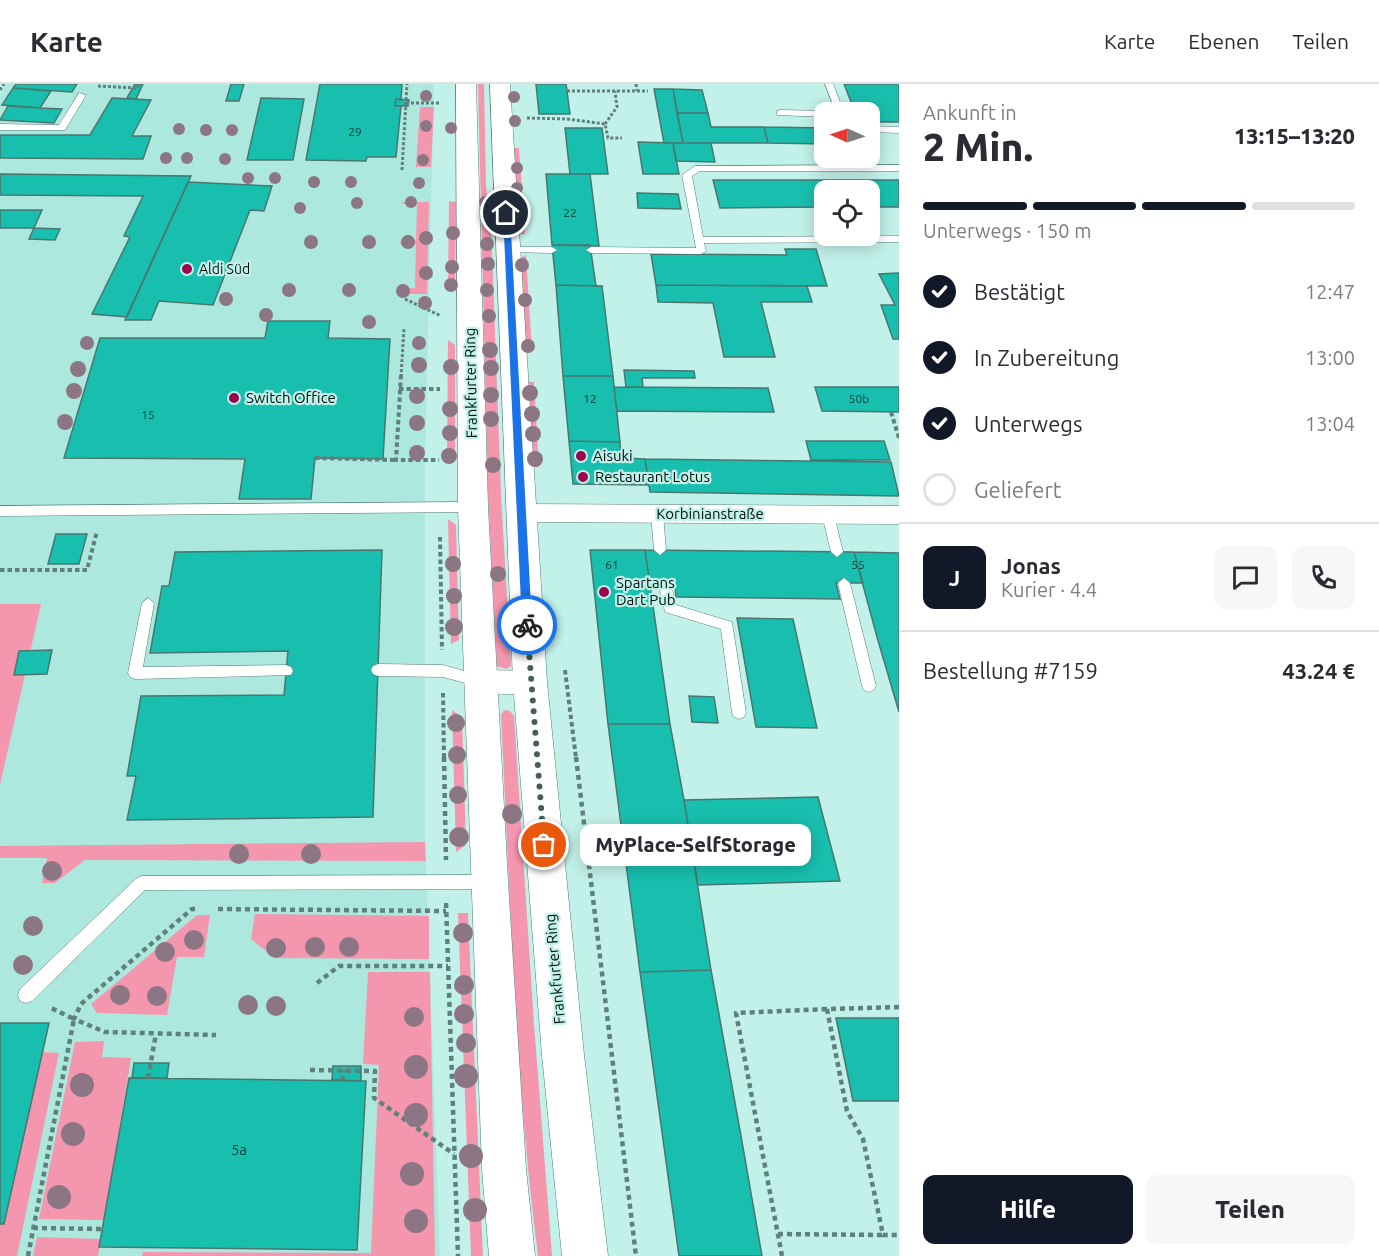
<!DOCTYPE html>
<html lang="de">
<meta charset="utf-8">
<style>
body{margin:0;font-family:Ubuntu,sans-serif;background:#f7f7f7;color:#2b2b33;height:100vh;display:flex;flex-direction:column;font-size:22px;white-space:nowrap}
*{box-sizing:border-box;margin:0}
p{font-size:20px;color:#7c7c81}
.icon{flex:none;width:33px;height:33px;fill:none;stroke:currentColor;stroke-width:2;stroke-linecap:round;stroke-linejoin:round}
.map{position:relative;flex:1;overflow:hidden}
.side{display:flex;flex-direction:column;background:#fff;width:480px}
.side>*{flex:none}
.needle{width:39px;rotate:273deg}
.fabs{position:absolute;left:814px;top:18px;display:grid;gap:12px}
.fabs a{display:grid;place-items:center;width:66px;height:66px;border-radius:12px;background:#fff;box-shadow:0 3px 15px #0003;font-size:30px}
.pin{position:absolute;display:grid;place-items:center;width:51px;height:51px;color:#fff;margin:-26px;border:3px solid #fff;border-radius:50%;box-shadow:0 2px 6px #0007}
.courier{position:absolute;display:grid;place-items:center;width:60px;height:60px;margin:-30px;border:4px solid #1a73e8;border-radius:50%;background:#fff;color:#222;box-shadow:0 2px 8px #0007}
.bubble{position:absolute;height:42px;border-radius:12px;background:#fff;box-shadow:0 3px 15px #0003;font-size:20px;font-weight:800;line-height:42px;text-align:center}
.overview em{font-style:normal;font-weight:800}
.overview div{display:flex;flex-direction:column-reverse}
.overview{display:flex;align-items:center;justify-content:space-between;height:102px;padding:0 24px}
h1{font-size:39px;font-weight:800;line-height:45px}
.bar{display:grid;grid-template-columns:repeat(4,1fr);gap:9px 6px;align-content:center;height:72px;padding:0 24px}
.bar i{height:8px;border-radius:4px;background:#e1e1e2}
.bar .on{background:#111827}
.bar p{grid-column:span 4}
.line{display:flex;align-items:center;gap:15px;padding:0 24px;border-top:2px solid #e1e1e2}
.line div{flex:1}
.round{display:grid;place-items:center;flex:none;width:63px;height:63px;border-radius:12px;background:#f7f7f7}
ol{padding:0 24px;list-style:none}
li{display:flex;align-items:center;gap:18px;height:66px}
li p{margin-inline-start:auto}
li .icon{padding:6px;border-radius:50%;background:#111827;color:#fff;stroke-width:4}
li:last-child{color:#7c7c81}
li i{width:33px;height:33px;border:3px solid #e1e1e2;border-radius:50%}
.button{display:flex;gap:12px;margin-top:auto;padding:12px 24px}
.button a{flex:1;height:69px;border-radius:12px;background:#111827;color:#fff;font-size:24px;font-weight:800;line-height:69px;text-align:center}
.button a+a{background:#f7f7f7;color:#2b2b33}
header{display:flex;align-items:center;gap:36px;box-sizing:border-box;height:84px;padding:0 30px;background:#fff;border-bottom:2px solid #e1e1e2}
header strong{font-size:28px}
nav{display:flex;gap:33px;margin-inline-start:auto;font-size:21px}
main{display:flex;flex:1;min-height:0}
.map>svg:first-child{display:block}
</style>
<header>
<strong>Karte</strong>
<nav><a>Karte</a><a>Ebenen</a><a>Teilen</a></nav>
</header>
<main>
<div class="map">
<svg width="899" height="1172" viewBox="0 0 899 1172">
<rect width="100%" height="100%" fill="#c1f1e9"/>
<path fill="#ade8de" d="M 7,0 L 434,0 L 425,372 L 425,758 L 440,1172 L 0,1172 L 0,11 Z"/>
<path fill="#f596af" d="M 478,0 L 484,0 L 486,102 L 491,139 L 501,410 L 511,582 L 506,585 L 497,582 L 488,410 Z
M 420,23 L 434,23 L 431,83 L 416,83 Z
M 513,64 L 519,64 L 525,150 L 518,150 Z
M 449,117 L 456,118 L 455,203 L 448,203 Z
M 403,118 L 429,118 L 427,210 L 398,210 L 399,205 L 415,204 L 416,160 L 400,160 L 401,156 L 416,156 L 417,120 L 402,120 Z
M 526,171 L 532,267 L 524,267 L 519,175 Z
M 448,256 L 455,261 L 455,375 L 447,379 Z
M 527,298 L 534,298 L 539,383 L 531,383 Z
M 448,435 L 456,441 L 459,556 L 451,560 Z
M 0,520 L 41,520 L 0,701 Z
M 452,626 L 462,633 L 466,761 L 456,768 Z
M 504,626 L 510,627 L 514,632 L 534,940 L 552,1172 L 538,1172 C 515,993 510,812 501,631 Z
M 425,758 L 426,777 L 85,776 L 55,799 L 42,799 L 47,774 L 0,774 L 0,762 Z
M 458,829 L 468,829 L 483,1172 L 471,1172 Z
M 255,830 L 429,832 L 429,875 L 275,874 L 251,855 Z
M 197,831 L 210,831 L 204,873 L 177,873 L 167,931 L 97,929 L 91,920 Z
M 368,888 L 430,888 L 435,1172 L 142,1172 L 143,1168 L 371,1169 L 379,981 L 363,980 Z
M 104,957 L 102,973 L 131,974 L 104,1136 L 39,1135 L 75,958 Z
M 41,968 L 59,969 L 17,1172 L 0,1172 L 0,1140 L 4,1140 Z
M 37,1153 L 101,1155 L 98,1172 L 33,1172 Z"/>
<path fill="#19bfae" stroke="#49766f" stroke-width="1.5" d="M 16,0 L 77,0 L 72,8 L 13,4 Z
M 135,0 L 143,0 L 136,15 L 127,14 Z
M 231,0 L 244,0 L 239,17 L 226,17 Z
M 320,0 L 402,0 L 401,16 L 396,15 L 395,22 L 401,22 L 396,73 L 367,73 L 366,77 L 306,76 Z
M 536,0 L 566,0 L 570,30 L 539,30 Z
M 844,0 L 899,0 L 899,38 L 870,38 L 870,28 L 855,28 Z
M 13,4 L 51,7 L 40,24 L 2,21 Z
M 654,5 L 673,5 L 683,59 L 664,59 Z
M 673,5 L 702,6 L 708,29 L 677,29 Z
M 112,14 L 151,16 L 132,52 L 151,52 L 143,75 L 0,74 L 0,51 L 90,51 Z
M 261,14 L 304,15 L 293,76 L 247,76 Z
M 396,15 L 409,16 L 408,22 L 395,22 Z
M 8,22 L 40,24 L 62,25 L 54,39 L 0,36 Z
M 677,29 L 708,29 L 711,43 L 764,43 L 768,59 L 683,59 Z
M 764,43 L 825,44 L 825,60 L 768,59 Z
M 565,44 L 602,44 L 608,90 L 570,90 Z
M 638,58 L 673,59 L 679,90 L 643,90 Z
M 673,59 L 711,59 L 715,78 L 676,77 Z
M 0,90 L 191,92 L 127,233 L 92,230 L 130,153 L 124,152 L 143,112 L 0,111 Z
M 546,90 L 590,90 L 599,162 L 552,161 Z
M 713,96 L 899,96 L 899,123 L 870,123 L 870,106 L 825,106 L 825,123 L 720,124 Z
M 188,98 L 272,102 L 264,127 L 250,126 L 213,221 L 159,217 L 151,236 L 125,236 Z
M 637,109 L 678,110 L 681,125 L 638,124 Z
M 0,126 L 42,126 L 34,144 L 0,144 Z
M 34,144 L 60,145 L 55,156 L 29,155 Z
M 552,161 L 590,161 L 596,202 L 556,201 Z
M 785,165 L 816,165 L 827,202 L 656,201 L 651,170 L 787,171 Z
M 899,189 L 899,255 L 893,255 L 881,221 L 895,221 L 879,190 Z
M 556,201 L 602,202 L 613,292 L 563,292 Z
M 656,201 L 807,202 L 812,218 L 761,218 L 775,273 L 724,273 L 713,219 L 658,218 Z
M 268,237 L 330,237 L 328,254 L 390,255 L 383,375 L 315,374 L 311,415 L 239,415 L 245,375 L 64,374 L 100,254 L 265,254 Z
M 624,286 L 694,287 L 695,294 L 642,294 L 643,303 L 626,303 Z
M 563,292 L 613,292 L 620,358 L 569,357 Z
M 614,303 L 768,304 L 774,328 L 617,327 Z
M 815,303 L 899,303 L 899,328 L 822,327 Z
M 569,357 L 620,358 L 621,374 L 645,375 L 649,401 L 573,400 Z
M 806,357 L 884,357 L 890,376 L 811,376 Z
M 645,375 L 891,378 L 899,412 L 650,408 Z
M 56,450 L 87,450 L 79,480 L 48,480 Z
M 382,466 L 373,733 L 127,736 L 136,692 L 127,692 L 141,612 L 284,611 L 288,567 L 150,569 L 162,502 L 169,502 L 175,468 Z
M 590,466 L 645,466 L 670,640 L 608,640 Z
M 645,466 L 854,468 L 863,499 L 836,499 L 840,515 L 676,513 L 675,501 L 650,501 Z
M 854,468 L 899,469 L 899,628 L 877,553 Z
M 737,534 L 793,535 L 817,644 L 756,643 Z
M 52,566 L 47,590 L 14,591 L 19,567 Z
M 689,612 L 714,613 L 718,639 L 692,638 Z
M 608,640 L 670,640 L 684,716 L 711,886 L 640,888 Z
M 818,713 L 840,797 L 698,801 L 684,716 Z
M 711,886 L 741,1052 L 762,1172 L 679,1172 L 640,888 Z
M 836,934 L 899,934 L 899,1017 L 853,1017 Z
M 0,939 L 49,939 L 4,1140 L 0,1140 Z
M 134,979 L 169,979 L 167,994 L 132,994 Z
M 333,982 L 361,982 L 361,997 L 332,996 Z
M 129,994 L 366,997 L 357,1166 L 99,1163 Z"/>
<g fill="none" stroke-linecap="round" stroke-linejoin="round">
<g stroke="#527f78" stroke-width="1">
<path id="service" d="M 825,0 L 833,0 L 844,28 L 836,28 Z
M 79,9 L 86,11 L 65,46 L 0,46 L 0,40 L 59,41 Z
M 780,26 L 825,27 L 828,28 L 825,28 L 825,33 L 777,31 L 777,27 Z
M 870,42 L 899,43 L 899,49 L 870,48 Z
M 899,81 L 899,87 L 700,87 L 692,92 L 703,153 L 899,152 L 899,158 L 704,159 L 706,167 L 701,170 L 591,169 L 586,166 L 591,163 L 696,164 L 682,91 L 695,82 Z
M 508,163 L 552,163 L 557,166 L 552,169 L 505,168 L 503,166 Z
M 473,418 L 479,423 L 473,428 L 0,432 L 0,422 Z
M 657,425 L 663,430 L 666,466 L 660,471 L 654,466 L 651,430 Z
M 828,426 L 834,431 L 843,468 L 837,473 L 831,468 L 822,431 Z
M 844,494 L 850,499 L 876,602 L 874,606 L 869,608 L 864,606 L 862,602 L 838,499 Z
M 665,496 L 671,501 L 676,521 L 732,538 L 746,629 L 744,633 L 739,635 L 734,633 L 732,629 L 721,545 L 665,528 L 659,501 Z
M 148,514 L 154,519 L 143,583 L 286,581 L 291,583 L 293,587 L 291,591 L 135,595 L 130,593 L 128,589 L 142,519 Z
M 378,580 L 443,581 L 485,593 L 487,597 L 485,601 L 480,603 L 443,593 L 378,592 L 373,590 L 371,586 L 373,582 Z
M 489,791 L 494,793 L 497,798 L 494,803 L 489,805 L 145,806 L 32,917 L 26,919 L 20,917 L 18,911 L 20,905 L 137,794 L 142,792 Z"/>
</g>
<g stroke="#527f78" stroke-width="1">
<path id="minor" d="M 520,420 L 899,422 L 899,440 L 520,438 L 512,435 L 509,429 L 512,423 Z
M 481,586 L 530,587 L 539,590 L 543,598 L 539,606 C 521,612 490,611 472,605 L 468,597 L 472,589 Z"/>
</g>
<g stroke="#527f78" stroke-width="1">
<path id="primary" d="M 456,0 L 476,0 L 488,423 L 508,798 L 526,1085 L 535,1172 L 489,1172 L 482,1085 L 458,423 Z
M 490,0 L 510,0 L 547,598 L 584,971 L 608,1172 L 562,1172 L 542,971 L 513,598 Z"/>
</g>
<path stroke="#60807b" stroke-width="3" stroke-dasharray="3 2" stroke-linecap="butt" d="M 636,0 L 637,7
M 98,2 L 137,4 L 139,0
M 0,6 L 4,0
M 567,7 L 648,7
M 406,19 L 441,19
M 527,34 L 567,35 L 605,40 L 608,54 L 622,54
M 605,40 L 617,23 L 615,7
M 402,86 L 407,0
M 405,215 L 441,232
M 401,293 L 404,244"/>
<path stroke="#60807b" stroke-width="4" stroke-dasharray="4.5 3" stroke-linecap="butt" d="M 401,291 L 396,376 L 439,376
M 399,305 L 440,305
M 891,328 L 899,354
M 315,374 L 396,376
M 440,453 L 442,566
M 0,486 L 87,486 L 97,447
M 565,586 L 576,674
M 443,609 L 444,674"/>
<path stroke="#60807b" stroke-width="4.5" stroke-dasharray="5 4" stroke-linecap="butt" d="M 444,673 L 446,776
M 576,673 L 636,1172
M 446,819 L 458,1172
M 195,825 L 192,825 L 81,920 L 74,935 L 105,948 L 216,951
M 218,825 L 446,827
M 317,899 L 339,882 L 448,882
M 899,923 L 827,925 L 847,1027 L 863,1055 L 883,1151 L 899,1151
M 310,986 L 375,987 L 374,1014 L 454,1070
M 148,994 L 156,950
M 342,997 L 344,986
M 33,1144 L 102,1145
M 778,1150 L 883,1151
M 28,1172 L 74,935 L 49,923
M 782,1172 L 736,929 L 827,925"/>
<use href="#service" fill="#fff" fill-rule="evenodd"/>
<use href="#minor" fill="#fff" fill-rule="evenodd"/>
<use href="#primary" fill="#fff" fill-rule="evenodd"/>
</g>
<g fill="#8c7683">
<circle cx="426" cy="12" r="6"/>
<circle cx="514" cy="13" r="6"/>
<circle cx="515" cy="37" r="6"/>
<circle cx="426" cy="42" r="6"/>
<circle cx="451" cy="44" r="6"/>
<circle cx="179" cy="45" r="6"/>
<circle cx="206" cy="46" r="6"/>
<circle cx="232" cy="46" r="6"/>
<circle cx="166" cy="74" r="6"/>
<circle cx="187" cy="74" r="6"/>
<circle cx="225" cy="75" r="6"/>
<circle cx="423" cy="76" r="6"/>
<circle cx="517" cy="84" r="6"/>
<circle cx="248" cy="94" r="6"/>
<circle cx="275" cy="94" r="6"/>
<circle cx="314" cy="98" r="6"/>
<circle cx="351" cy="98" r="6"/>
<circle cx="419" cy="99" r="6"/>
<circle cx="517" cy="104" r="6"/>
<circle cx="411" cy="118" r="6"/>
<circle cx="485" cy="118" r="6"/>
<circle cx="357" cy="119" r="6"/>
<circle cx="300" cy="124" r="6"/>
<circle cx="521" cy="138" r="7"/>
<circle cx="453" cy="149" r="7"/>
<circle cx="426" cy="154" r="7"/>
<circle cx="311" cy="158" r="7"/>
<circle cx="369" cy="158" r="7"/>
<circle cx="408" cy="158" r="7"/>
<circle cx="487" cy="160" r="7"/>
<circle cx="488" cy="180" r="7"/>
<circle cx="522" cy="181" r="7"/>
<circle cx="452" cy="183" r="7"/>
<circle cx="426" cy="189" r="7"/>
<circle cx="451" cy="201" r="7"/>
<circle cx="289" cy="206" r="7"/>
<circle cx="349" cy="206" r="7"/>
<circle cx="487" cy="206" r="7"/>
<circle cx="403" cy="207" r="7"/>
<circle cx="226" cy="215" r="7"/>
<circle cx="525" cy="216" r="7"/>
<circle cx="425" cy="219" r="7"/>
<circle cx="266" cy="231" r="7"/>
<circle cx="489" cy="232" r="7"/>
<circle cx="369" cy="238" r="7"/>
<circle cx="87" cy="259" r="7"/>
<circle cx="419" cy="259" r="7"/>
<circle cx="528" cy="262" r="7"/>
<circle cx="490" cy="266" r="8"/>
<circle cx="419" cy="281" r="8"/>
<circle cx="451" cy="283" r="8"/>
<circle cx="491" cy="284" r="8"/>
<circle cx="78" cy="285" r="8"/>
<circle cx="74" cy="307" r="8"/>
<circle cx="530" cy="309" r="8"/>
<circle cx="491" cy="311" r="8"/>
<circle cx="417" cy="312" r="8"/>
<circle cx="450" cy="325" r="8"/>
<circle cx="532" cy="330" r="8"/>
<circle cx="491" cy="335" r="8"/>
<circle cx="65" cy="338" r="8"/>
<circle cx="417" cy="339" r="8"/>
<circle cx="450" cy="349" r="8"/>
<circle cx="533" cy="350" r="8"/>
<circle cx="417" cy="369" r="8"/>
<circle cx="449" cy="372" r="8"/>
<circle cx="535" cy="375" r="8"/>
<circle cx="493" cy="381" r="8"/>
<circle cx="453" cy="480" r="8"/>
<circle cx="498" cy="490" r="8"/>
<circle cx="454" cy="512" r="8"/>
<circle cx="454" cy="543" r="9"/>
<circle cx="456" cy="639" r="9"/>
<circle cx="457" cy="671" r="9"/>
<circle cx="458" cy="711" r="9"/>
<circle cx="512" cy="730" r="10"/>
<circle cx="459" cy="753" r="10"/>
<circle cx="239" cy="770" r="10"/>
<circle cx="311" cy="770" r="10"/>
<circle cx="52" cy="787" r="10"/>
<circle cx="33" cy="842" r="10"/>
<circle cx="463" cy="849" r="10"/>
<circle cx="194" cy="856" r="10"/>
<circle cx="315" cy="863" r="10"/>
<circle cx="349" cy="863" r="10"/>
<circle cx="276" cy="864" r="10"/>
<circle cx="165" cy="868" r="10"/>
<circle cx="23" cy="881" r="10"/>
<circle cx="464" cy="901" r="10"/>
<circle cx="120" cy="911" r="10"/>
<circle cx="157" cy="912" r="10"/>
<circle cx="248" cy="921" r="10"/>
<circle cx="276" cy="922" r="10"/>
<circle cx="464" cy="930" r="10"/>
<circle cx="414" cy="933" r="10"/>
<circle cx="466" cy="959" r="10"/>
<circle cx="416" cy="983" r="12"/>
<circle cx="466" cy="992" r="12"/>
<circle cx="82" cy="1001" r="12"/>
<circle cx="416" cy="1031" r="12"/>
<circle cx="73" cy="1050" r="12"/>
<circle cx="471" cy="1072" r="12"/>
<circle cx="412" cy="1090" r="12"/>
<circle cx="59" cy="1113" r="12"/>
<circle cx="475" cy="1126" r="12"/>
<circle cx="416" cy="1137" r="12"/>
</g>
<path fill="#1a73e8" d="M 506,127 L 510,129 L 532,541 L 527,545 L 522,541 L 503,129 Z"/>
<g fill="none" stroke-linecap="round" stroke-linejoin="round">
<path stroke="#445f5b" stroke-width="6" stroke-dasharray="0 10.8" d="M 527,541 L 544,761"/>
</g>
<g fill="#9e044b" stroke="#c1f1e9" stroke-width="2">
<circle cx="187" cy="185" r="6"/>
<circle cx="234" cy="314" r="6"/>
<circle cx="581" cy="372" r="6"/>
<circle cx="583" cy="393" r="6"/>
<circle cx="604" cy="508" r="6"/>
</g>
<g text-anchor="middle" stroke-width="4.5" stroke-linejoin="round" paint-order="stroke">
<g font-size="12" fill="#073c36">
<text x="355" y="52">29</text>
<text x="570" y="133">22</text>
<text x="590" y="319">12</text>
<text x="859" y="319">50b</text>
<text x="148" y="335">15</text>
<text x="612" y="485">61</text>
<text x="858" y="485">55</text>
</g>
<g font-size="14" fill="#01100e" stroke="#c1f1e9" text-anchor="start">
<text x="199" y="190">Aldi Süd</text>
</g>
<g font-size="15" fill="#01100e" stroke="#c1f1e9">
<text transform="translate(471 299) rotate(-91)" y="5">Frankfurter Ring</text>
<text x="710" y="435">Korbinianstraße</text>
<text transform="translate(555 885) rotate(-95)" y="5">Frankfurter Ring</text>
</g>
<g font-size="15" fill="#01100e" stroke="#c1f1e9" text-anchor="start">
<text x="246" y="319">Switch Office</text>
<text x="593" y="377">Aisuki</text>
<text x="595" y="398">Restaurant Lotus</text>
<text x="616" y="504">Spartans<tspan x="616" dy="17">Dart Pub</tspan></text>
</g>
<g font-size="15" fill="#073c36">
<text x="239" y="1071">5a</text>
</g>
</g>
</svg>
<div class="fabs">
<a><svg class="needle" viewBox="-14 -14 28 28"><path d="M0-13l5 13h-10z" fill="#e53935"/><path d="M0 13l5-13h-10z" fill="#7c7c81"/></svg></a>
<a><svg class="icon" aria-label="locate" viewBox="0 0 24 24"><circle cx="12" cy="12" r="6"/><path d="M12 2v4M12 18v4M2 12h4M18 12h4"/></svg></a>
</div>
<div class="pin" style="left:544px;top:761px;background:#ea580c"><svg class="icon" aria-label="bag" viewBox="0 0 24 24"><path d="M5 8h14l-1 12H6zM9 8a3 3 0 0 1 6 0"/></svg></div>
<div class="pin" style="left:506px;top:129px;background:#1f2937"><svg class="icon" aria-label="home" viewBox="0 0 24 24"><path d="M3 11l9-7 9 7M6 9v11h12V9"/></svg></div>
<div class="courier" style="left:527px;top:541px"><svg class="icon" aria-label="bike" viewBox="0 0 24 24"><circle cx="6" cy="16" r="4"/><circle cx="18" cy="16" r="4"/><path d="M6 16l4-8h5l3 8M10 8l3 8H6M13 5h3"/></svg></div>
<div class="bubble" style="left:580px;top:740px;width:231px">MyPlace-SelfStorage</div>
</div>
<section class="side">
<div class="overview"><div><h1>2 Min.</h1><p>Ankunft in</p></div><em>13:15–13:20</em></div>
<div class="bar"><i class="on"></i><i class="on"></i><i class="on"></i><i></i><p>Unterwegs · 150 m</p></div>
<ol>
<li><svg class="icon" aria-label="check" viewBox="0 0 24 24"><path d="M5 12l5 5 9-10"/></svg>Bestätigt<p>12:47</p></li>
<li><svg class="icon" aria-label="check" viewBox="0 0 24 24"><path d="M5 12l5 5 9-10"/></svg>In Zubereitung<p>13:00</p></li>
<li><svg class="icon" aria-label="check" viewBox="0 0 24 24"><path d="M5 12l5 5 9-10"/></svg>Unterwegs<p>13:04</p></li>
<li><i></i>Geliefert</li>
</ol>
<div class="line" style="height:108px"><b class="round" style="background:#111827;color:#fff">J</b><div><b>Jonas</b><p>Kurier · 4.4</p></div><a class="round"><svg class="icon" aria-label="chat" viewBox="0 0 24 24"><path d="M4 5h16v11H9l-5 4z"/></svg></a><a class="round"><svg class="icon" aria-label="phone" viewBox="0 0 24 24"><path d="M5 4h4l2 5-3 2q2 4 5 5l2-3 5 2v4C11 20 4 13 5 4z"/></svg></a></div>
<div class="line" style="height:78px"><div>Bestellung #7159</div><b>43.24 €</b></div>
<div class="button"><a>Hilfe</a><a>Teilen</a></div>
</section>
</main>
